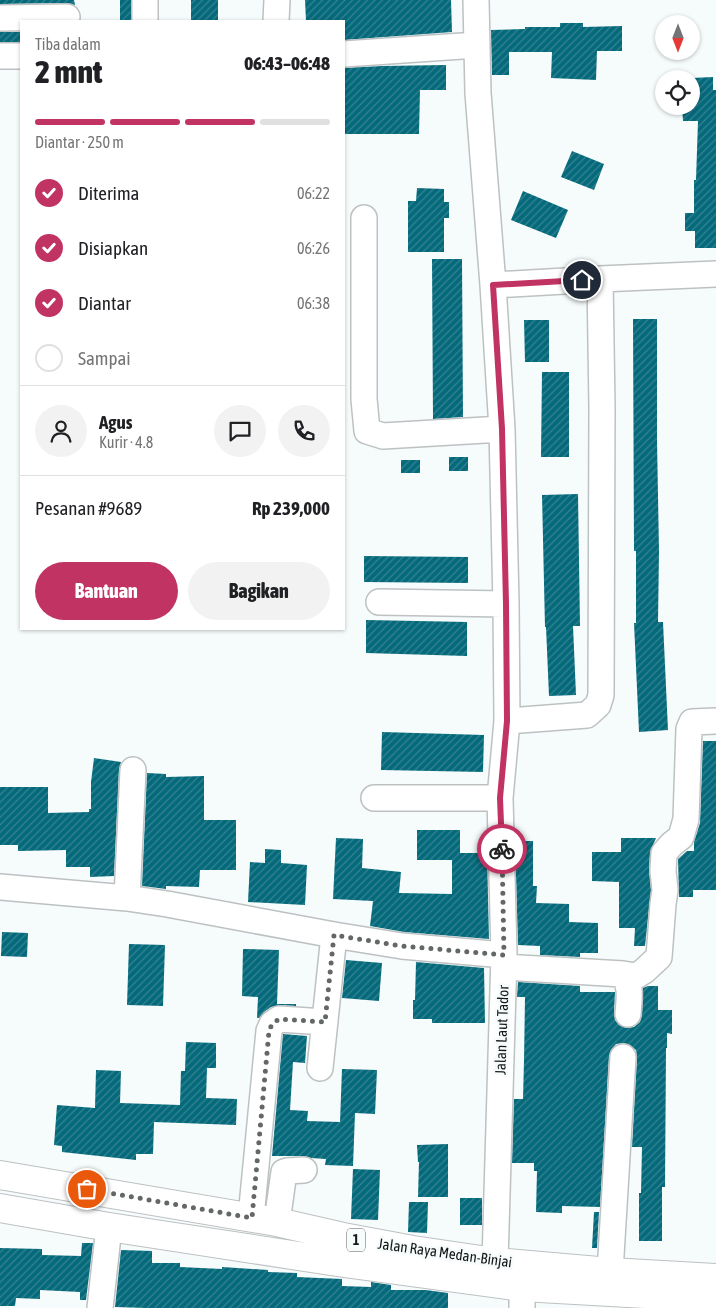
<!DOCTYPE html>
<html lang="id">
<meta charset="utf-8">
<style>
body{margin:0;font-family:"Asap Condensed",sans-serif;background:#f2f2f2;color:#202124;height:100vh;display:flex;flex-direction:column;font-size:19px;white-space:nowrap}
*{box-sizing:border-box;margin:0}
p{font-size:16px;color:#757577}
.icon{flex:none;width:28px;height:28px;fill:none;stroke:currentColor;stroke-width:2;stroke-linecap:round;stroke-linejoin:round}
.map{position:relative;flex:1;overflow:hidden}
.side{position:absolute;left:20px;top:20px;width:325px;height:610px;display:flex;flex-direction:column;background:#fff;border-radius:0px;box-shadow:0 1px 4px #0004}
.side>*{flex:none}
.needle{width:32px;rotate:180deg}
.buttons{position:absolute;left:655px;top:15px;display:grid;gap:10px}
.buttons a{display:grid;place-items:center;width:45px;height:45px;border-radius:50%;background:#fff;box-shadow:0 1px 4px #0004;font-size:25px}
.pin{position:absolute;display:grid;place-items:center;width:42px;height:42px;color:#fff;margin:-21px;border:2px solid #fff;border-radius:50%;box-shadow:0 1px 5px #0007}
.courier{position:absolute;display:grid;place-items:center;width:50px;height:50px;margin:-25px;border:4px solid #c13362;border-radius:50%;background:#fff;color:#222;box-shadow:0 1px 6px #0007}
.head em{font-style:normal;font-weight:800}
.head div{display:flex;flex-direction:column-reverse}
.head{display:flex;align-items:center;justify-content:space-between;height:85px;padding:0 15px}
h1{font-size:32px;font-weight:800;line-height:38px}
.bar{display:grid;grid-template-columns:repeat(4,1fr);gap:8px 5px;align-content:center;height:60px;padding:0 15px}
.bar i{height:6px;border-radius:4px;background:#e0e0e0}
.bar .current{background:#c13362}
.bar p{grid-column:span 4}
.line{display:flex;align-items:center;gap:12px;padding:0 15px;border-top:1px solid #e0e0e0}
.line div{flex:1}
.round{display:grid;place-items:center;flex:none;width:52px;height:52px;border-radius:26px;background:#f2f2f2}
ol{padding:0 15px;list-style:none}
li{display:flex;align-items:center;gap:15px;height:55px}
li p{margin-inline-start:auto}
li .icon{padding:5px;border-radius:50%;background:#c13362;color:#fff;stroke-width:4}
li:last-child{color:#757577}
li i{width:28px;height:28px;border:2px solid #e0e0e0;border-radius:50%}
.cta{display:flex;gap:10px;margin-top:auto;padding:10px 15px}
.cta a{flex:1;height:58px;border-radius:30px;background:#c13362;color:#fff;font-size:20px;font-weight:800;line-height:58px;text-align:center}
.cta a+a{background:#f2f2f2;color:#202124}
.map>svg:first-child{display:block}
</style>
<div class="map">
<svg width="716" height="1308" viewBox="0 0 716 1308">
<defs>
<pattern id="building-hatch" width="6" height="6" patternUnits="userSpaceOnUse" patternTransform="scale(1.25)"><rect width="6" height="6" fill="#036a7c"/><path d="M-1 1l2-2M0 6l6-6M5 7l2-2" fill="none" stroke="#3a828f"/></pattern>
</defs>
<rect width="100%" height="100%" fill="#f6fbfc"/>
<path fill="url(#building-hatch)" d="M 0,0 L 74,0 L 75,5 L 67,3 L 0,4 Z
M 120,0 L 131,0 L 131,21 L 120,21 Z
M 191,0 L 218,0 L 218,21 L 191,21 Z
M 305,0 L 451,0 L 452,32 L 344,40 L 344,21 L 306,21 Z
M 560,23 L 583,23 L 583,27 L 622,26 L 622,51 L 597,51 L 596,80 L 551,78 L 552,52 L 509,52 L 509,75 L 492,75 L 491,30 L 525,29 L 525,27 L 560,27 Z
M 0,32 L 21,32 L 21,42 L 0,42 Z
M 446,65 L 446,90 L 420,90 L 419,134 L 344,134 L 344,68 L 382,66 Z
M 713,77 L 713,90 L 716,90 L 716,248 L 695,248 L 695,231 L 685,231 L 685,213 L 694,213 L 694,180 L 696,180 L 698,121 L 683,121 L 682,106 L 691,106 L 692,78 Z
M 572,151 L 604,164 L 594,190 L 561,177 Z
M 417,188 L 444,189 L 444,202 L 449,202 L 449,218 L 444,218 L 444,252 L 408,252 L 408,201 L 416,201 Z
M 523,191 L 568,210 L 556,238 L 511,220 Z
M 432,259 L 462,259 L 463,417 L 433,419 Z
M 633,319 L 657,319 L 657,440 L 659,551 L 658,622 L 663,622 L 668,730 L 639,732 L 634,623 L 636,623 L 636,551 L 634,551 Z
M 524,320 L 549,320 L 549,362 L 525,362 Z
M 542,372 L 569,372 L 569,457 L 541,457 Z
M 449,457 L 468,457 L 468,471 L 449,471 Z
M 401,460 L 420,460 L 420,473 L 401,473 Z
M 578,494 L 580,626 L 573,626 L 576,695 L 549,696 L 546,627 L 545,627 L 542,495 Z
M 364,556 L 468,557 L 468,583 L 364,582 Z
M 366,620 L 467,622 L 467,656 L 366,653 Z
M 382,732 L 484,735 L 483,772 L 381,770 Z
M 703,741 L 716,741 L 716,890 L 693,890 L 693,897 L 679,897 L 678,859 L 687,851 L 694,851 L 694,842 L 700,823 Z
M 94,758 L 121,762 L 119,769 L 114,876 L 90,877 L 90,867 L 66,867 L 66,850 L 18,851 L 18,845 L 0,845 L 0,787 L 48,787 L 48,813 L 89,812 L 89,809 L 91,809 L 91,782 Z
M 147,773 L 166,774 L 166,777 L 204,776 L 204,820 L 236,820 L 236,870 L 200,870 L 199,887 L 166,886 L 166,889 L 142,886 Z
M 417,830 L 460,830 L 460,853 L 487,853 L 489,939 L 404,932 L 370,926 L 373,901 L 333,899 L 336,838 L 363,839 L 362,868 L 401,872 L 399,893 L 452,894 L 452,860 L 417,860 Z
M 621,838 L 656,838 L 650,852 L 649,870 L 651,890 L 645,946 L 634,946 L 635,928 L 619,928 L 619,882 L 592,881 L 592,852 L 621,852 Z
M 515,841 L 533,841 L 533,886 L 537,886 L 536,903 L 569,904 L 569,922 L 598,923 L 598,953 L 580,953 L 580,957 L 540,955 L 540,946 L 518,945 Z
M 265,849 L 281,850 L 281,863 L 307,865 L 305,905 L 248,902 L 250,862 L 265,863 Z
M 2,932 L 28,933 L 27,957 L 1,956 Z
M 129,944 L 165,945 L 163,1006 L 127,1005 Z
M 243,949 L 279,950 L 277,1004 L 296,1004 L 296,1006 L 280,1005 L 271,1007 L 264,1012 L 259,1018 L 257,1018 L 258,997 L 242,996 Z
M 346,960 L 382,963 L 379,1001 L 342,998 Z
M 416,962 L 484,968 L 485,1023 L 432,1023 L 432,1019 L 413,1019 L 413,1000 L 415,1000 Z
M 518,982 L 580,986 L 580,992 L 615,992 L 614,1013 L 615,1020 L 619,1025 L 626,1028 L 634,1027 L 640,1022 L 642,1015 L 643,988 L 648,986 L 658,986 L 658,1010 L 672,1010 L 672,1034 L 667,1033 L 667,1048 L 666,1048 L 665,1187 L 662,1187 L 662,1241 L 639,1241 L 639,1193 L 641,1193 L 642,1147 L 632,1147 L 637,1058 L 636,1050 L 630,1045 L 624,1043 L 616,1044 L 611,1050 L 609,1056 L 600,1207 L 562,1206 L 562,1213 L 536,1212 L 537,1171 L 534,1171 L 534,1163 L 512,1163 L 514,1099 L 523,1099 L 524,1061 L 525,997 L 517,997 Z
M 283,1034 L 307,1036 L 305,1063 L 293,1062 L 290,1110 L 308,1111 L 307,1121 L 340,1122 L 342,1069 L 377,1070 L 375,1114 L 355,1113 L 353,1166 L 325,1165 L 326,1159 L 311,1158 L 304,1156 L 272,1156 Z
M 186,1042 L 216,1043 L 216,1068 L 207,1068 L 206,1098 L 237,1099 L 236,1125 L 154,1122 L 153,1154 L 136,1154 L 136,1160 L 62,1152 L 62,1146 L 54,1145 L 57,1105 L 95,1108 L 96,1070 L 121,1071 L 120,1103 L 180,1105 L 181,1071 L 185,1071 Z
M 448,1144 L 448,1197 L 418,1197 L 419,1162 L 418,1162 L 417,1145 Z
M 353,1169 L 380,1170 L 378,1220 L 351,1219 Z
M 460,1198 L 482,1198 L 482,1225 L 460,1225 Z
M 409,1202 L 428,1202 L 427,1233 L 408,1232 Z
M 594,1212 L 599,1212 L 597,1248 L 592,1248 Z
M 82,1243 L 93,1243 L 86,1300 L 80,1300 L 80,1292 L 40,1290 L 40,1299 L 16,1298 L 15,1306 L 0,1306 L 0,1248 L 42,1249 L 42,1255 L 81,1256 Z
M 121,1250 L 152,1251 L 152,1263 L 180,1263 L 180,1267 L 222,1269 L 222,1267 L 268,1270 L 268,1272 L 297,1273 L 297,1277 L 342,1279 L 342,1286 L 371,1287 L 371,1282 L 391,1285 L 391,1290 L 426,1290 L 448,1293 L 448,1308 L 146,1308 L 115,1307 Z"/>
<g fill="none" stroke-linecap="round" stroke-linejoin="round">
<g stroke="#bdc1c2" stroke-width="28">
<path id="minor" d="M 476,0 L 478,93 L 493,285 L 502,429 L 506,604 L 507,721
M 0,18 L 67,17
M 145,21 L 145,0
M 276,21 L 277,0
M 344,54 L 477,45
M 0,56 L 21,56
M 364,218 L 364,399 L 367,431 L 383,436 L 502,429
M 600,279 L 716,274
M 493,285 L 600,279 L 602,408 L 601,695 L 598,705 L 587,715 L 507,721 L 500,798 L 504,955 L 495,1262
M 379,602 L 506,604
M 374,798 L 500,798
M 0,887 L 127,898 L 167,904 L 334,935 L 402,946 L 504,955
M 127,898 L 133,770
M 504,967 L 623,974 C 632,986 629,1000 628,1014
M 623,974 L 636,976 L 644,971 L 659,957 L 663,904 L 665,890 L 663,871 L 664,853 L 672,844 L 681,837 L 686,819 L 689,729 L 692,722 L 716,721
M 320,1068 L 334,935
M 251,1217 L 269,1031 L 272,1024 L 279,1019 L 325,1022
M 277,1222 L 284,1172 L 287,1171 L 304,1170
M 610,1272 L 623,1057
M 522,1287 L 522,1308
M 100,1308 L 109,1227"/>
</g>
<g stroke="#bdc1c2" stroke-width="30">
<path id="major" d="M 0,1175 L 277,1222 L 343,1237 L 413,1250 L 495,1262 L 610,1272 L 716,1278
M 0,1208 L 109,1227 L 344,1263 L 522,1287 L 716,1298"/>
</g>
<use href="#minor" stroke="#fff" stroke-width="25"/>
<use href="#major" stroke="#fff" stroke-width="28"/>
</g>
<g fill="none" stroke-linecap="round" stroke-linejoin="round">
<path stroke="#646768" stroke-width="5" stroke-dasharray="0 9" d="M 87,1189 L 252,1218 L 269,1031 L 272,1024 L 279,1019 L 325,1022 L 334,935 L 402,946 L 504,955 L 502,849"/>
<path stroke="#c13362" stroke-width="6" d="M 502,849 L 500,798 L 507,721 L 506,604 L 502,429 L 493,285 L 582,280"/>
</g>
<g text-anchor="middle" stroke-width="5" stroke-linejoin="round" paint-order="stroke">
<rect fill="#f6fbfc" stroke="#595b5c" stroke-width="1" x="347" y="1228.5" width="18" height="23" rx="4"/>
<g font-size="14" font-weight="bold" fill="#161718">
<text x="356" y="1245">1</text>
</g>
<g font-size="15" fill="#161718" stroke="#f6fbfc">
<text transform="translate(502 1030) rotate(-88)" y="5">Jalan Laut Tador</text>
<text transform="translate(445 1253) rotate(8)" y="5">Jalan Raya Medan-Binjai</text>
</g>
</g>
</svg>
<div class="buttons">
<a><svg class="needle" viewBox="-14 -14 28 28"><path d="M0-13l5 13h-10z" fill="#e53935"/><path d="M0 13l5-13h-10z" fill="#757577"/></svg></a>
<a><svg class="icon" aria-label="locate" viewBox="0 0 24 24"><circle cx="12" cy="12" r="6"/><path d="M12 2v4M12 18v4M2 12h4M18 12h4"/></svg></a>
</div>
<div class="pin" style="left:87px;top:1189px;background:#ea580c"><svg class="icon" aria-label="bag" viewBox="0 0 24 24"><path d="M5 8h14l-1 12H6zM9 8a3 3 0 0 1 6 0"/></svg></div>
<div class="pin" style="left:582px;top:280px;background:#1f2937"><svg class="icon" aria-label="home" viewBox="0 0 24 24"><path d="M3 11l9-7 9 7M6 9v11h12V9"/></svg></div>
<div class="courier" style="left:502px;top:849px"><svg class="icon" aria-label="bike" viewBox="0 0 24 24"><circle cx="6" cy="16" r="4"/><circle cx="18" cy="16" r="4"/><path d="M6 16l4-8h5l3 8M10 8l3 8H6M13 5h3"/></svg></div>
<section class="side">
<div class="head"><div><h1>2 mnt</h1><p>Tiba dalam</p></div><em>06:43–06:48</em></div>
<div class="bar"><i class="current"></i><i class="current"></i><i class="current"></i><i></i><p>Diantar · 250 m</p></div>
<ol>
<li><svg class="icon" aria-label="check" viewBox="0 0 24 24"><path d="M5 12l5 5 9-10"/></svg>Diterima<p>06:22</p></li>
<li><svg class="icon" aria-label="check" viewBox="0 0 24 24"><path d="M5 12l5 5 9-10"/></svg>Disiapkan<p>06:26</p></li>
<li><svg class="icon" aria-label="check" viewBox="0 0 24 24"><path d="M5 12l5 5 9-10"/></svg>Diantar<p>06:38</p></li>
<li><i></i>Sampai</li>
</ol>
<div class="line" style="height:90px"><a class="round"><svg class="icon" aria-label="person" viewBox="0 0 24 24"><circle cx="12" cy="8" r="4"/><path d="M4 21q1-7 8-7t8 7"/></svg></a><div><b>Agus</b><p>Kurir · 4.8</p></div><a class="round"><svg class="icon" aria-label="chat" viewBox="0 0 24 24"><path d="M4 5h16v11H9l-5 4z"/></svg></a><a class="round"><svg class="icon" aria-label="phone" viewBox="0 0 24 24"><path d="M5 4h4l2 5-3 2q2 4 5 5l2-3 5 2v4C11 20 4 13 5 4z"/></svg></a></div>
<div class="line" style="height:65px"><div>Pesanan #9689</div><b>Rp 239,000</b></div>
<div class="cta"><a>Bantuan</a><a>Bagikan</a></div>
</section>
</div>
